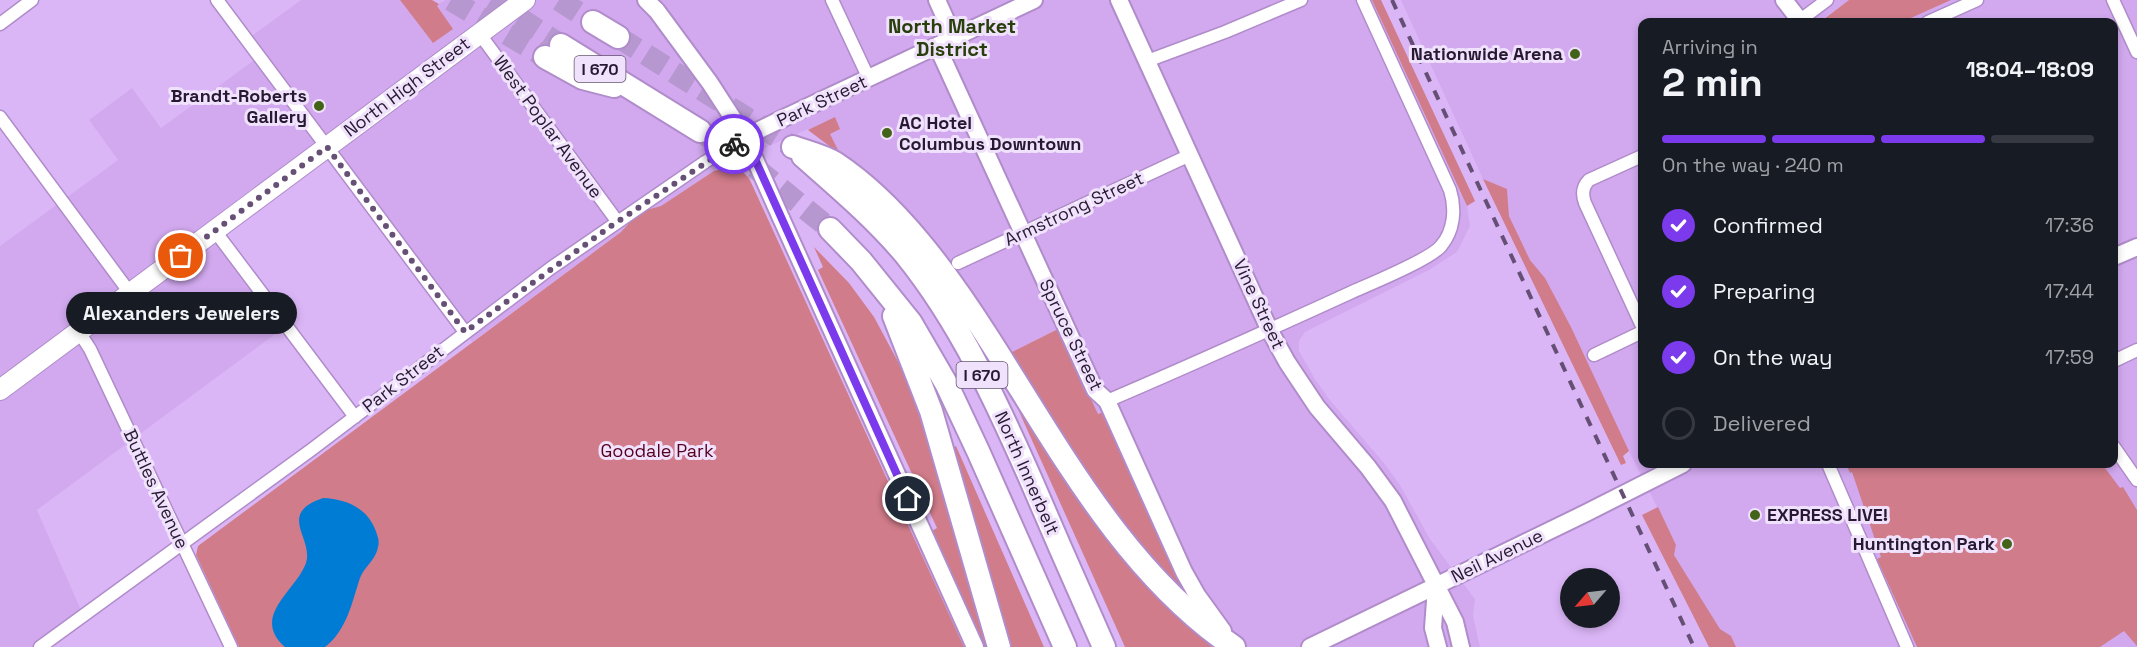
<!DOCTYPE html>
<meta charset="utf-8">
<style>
body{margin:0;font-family:"Space Grotesk",sans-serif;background:#20242c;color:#f1f3f6;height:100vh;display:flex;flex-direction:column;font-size:22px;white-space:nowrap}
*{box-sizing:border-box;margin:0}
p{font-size:20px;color:#9ea1a6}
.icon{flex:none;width:33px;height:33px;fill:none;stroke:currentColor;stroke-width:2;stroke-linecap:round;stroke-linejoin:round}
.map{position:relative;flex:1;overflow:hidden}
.panel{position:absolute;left:1638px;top:18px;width:480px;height:450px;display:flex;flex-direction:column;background:#171b24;border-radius:12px;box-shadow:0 3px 9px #0003}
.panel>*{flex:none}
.needle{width:39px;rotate:242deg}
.tools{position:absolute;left:1560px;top:568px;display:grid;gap:12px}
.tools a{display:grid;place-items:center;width:60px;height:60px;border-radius:50%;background:#171b24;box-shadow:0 3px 9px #0003;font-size:30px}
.pin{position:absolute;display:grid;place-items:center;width:51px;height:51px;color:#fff;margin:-26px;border:3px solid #fff;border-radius:50%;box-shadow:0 2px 6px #0007}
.courier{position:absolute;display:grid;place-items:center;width:60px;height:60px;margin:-30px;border:4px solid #7c3aed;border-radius:50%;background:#fff;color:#222;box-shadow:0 2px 8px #0007}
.bubble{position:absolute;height:42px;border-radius:21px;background:#171b24;box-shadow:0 3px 9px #0003;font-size:20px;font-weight:700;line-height:42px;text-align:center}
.overview em{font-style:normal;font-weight:700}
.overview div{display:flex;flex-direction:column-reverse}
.overview{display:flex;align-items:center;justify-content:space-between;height:102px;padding:0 24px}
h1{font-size:39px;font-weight:700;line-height:45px}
.bar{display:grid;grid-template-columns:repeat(4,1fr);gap:9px 6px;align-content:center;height:72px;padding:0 24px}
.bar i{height:8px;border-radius:4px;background:#363941}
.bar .current{background:#7c3aed}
.bar p{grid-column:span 4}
ol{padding:0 24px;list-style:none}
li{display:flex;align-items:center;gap:18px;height:66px}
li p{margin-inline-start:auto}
li .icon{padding:6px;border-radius:50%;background:#7c3aed;color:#fff;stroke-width:4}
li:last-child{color:#9ea1a6}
li i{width:33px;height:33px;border:3px solid #363941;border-radius:50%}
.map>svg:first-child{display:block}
</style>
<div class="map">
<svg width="2137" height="647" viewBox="0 0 2137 647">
<rect width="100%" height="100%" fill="#dbb6f7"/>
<path fill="#d2a9ef" d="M 301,0 L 400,0 L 433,43 L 436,6 L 445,0 L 1372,0 L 1467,206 L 1470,226 L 1457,252 L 1429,270 L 1305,332 L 1299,341 L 1299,351 L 1315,379 L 1329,399 L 1384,463 L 1400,485 L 1430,539 L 1475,599 L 1473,616 L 1480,647 L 1211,647 L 1182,595 L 1104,412 L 1098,414 L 1058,329 L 1008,354 L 952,265 L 919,224 L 882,186 L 808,129 L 721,167 L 661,206 L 639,212 L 621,232 L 472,342 L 325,144 L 216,228 L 289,324 L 37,510 L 84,617 L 45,647 L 0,647 L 0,246 L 118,160 L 89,120 L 132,88 L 161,128 L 261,55 L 249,38 Z
M 1401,0 L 1849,0 L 1824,18 L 1827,22 L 1642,22 L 1642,464 L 2114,464 L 2114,22 L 1902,22 L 1951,0 L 2137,0 L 2137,647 L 1736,647 L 1730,636 L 1720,629 L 1674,555 L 1676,545 L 1629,451 L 1571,327 L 1545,278 L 1530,260 L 1509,216 L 1507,190 L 1483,179 Z"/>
<path fill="#d17c8a" d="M 400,0 L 432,0 L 439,4 L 437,6 L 453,29 L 433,43 Z
M 1372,0 L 1381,0 L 1475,201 L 1467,206 Z
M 1849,0 L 1951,0 L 1902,22 L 1827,22 L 1824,19 Z
M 835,117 L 840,129 L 830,134 L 840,154 L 808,130 Z
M 732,166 L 740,169 L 749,178 L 964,647 L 239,647 L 196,555 L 198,546 L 621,232 L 639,212 L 661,206 L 714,171 Z
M 1483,179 L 1507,189 L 1509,216 L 1530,260 L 1545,278 L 1571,327 L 1629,451 L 1623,456 L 1626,463 L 1621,465 Z
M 814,247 L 849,283 L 874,317 L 903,371 L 927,437 L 987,647 L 982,647 L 928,533 L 937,528 L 818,270 L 823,267 Z
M 1058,329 L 1098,414 L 1104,412 L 1184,589 L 1182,595 L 1118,521 L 1008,354 Z
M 1013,398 L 1205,637 L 1211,647 L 1125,647 Z
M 956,446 L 1044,647 L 1008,647 L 952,449 Z
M 1846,464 L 2102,464 L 2120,488 L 2123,487 L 2137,510 L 2137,646 L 2124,631 L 2100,647 L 1917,647 L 1877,559 L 1881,557 L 1852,472 L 1850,473 Z
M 1658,507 L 1676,545 L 1674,555 L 1720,629 L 1731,636 L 1736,647 L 1709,647 L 1642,515 Z"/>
<path fill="#017cd5" d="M 323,498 C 345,499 366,507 375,529 C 377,535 380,540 378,547 C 376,560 364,567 360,578 C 352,602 347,630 325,647 L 285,647 C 250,616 296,591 306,563 C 314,538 276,514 323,498 Z"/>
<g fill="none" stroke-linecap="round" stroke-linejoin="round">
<path stroke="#b797cf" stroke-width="22" stroke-dasharray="22 11" stroke-linecap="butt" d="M 451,0 L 545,57
M 491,0 L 561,45
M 559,0 L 593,22
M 618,37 L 793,147
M 700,131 L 753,166 L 830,229"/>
<g stroke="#b08cca" stroke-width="15">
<path id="minor" d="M 217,0 L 465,332
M 832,0 L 869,79
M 2113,0 L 2137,52
M 1799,21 L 1827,0
M 1928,22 L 1977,0
M 0,24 L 32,0
M 479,33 L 617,221
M 1147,61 L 1225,32 L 1301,0
M 0,117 L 130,293
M 1642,156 L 1589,180 C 1582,187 1582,195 1585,203 L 1642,326
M 215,231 L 355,417
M 958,263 L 1190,155
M 79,332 L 90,349 L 231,647
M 1594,355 L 1642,332
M 2114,361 L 2137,350
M 1107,401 C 1189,366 1271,329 1352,292 C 1370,284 1431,259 1441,246 C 1454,231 1456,209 1450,190 L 1363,0
M 2114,447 L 2137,480
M 1828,464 L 1907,647
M 40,647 L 311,450 L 551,268 L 705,162"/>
</g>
<g stroke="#b08cca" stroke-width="20">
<path id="tertiary" d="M 646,0 L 657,11
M 937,0 L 954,38
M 1119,0 L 1270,331 L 1287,362 L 1317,407 L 1368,467 L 1393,501 L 1455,622 L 1461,647
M 1784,0 L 1801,22
M 937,46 L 1095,390 L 1107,401 L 1184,572 L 1197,595 L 1223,631
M 788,116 L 1034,0
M 781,218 L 975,647
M 2114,257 L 2137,247
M 1436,587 L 1433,628 L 1438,647
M 1310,647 L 1586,513 L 1683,464"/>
</g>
<g stroke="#b08cca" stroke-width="22">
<path id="primary" d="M 0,390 L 525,0"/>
</g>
<g stroke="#b08cca" stroke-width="26">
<path id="motorway" d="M 593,22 L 618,37
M 561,45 L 700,131
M 545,57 L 583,78 L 614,86
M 793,147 C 807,152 824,156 835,163 C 897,204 948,275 987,336 C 1058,446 1123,571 1234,647
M 803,156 C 838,187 875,218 905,254 C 960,322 996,401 1031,480 C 1055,536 1079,591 1104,647
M 830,229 L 861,261 L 911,323 L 947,385 L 978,451 L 1065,647
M 894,316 L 931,411 L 999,647"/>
</g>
<use href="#minor" stroke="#fff" stroke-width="12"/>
<use href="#tertiary" stroke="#fff" stroke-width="16"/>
<use href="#primary" stroke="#fff" stroke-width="20"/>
<use href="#motorway" stroke="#fff" stroke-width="22"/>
<path stroke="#654f75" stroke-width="4" stroke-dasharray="10 10" stroke-linecap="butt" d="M 1392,0 L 1694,647"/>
<g stroke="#b08cca" stroke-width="15" stroke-linecap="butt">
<path id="minor-bridge" d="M 705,162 L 745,137"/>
</g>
<g stroke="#b08cca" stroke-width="20" stroke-linecap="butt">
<path id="tertiary-bridge" d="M 657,11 L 710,83 L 745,137 L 781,218
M 745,137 L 788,116"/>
</g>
<use href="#minor-bridge" stroke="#fff" stroke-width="12"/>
<use href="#tertiary-bridge" stroke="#fff" stroke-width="16"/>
</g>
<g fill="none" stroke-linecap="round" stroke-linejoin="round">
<path stroke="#665076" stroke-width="6" stroke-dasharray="0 10.8" d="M 181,256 L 327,147 L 465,332 L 611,226 L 734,144"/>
<path stroke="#7c3aed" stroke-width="8" d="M 734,144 L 745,137 L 908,499"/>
</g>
<g fill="#426318" stroke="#f0e1fc" stroke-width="2">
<circle cx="1575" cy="54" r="6"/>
<circle cx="319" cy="106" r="6"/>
<circle cx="887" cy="133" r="6"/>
<circle cx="1755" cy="515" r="6"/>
<circle cx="2007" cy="544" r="6"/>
</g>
<g text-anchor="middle" stroke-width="6" stroke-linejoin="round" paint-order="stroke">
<g fill="#f0e1fc" stroke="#63556e" stroke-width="1.5">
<rect x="574.5" y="56" width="51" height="26" rx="4.5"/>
<rect x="956.5" y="362" width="51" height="26" rx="4.5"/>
</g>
<g font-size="16" font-weight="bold" fill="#271931">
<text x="600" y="75">I 670</text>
<text x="982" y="381">I 670</text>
</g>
<g font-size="18" font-weight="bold" fill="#271931" stroke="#f0e1fc" text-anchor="end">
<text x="1563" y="60">Nationwide Arena</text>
<text x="307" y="102">Brandt-Roberts<tspan x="307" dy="21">Gallery</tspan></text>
<text x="899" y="129" text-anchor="start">AC Hotel<tspan x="899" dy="21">Columbus Downtown</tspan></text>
<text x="1767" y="521" text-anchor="start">EXPRESS LIVE!</text>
<text x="1995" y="550">Huntington Park</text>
</g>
<g font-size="18" fill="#271931" stroke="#f0e1fc">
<text transform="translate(407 87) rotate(-37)" y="6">North High Street</text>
<text transform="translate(822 101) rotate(-25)" y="6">Park Street</text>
<text transform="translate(548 127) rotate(54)" y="6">West Poplar Avenue</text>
<text transform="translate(1074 209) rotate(-25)" y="6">Armstrong Street</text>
<text transform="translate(1259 304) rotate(65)" y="6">Vine Street</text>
<text transform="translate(1071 335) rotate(64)" y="6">Spruce Street</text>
<text transform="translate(403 379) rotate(-38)" y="6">Park Street</text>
<text transform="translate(1027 473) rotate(66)" y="6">North Innerbelt</text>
<text transform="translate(156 489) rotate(65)" y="6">Buttles Avenue</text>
<text transform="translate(1497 556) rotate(-26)" y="6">Neil Avenue</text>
</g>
<g font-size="18" fill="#57001e" stroke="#f0e1fc">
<text x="657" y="457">Goodale Park</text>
</g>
<g font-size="20" font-weight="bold" fill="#283e0b" stroke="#f0e1fc">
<text x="952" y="33">North Market<tspan x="952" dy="23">District</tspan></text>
</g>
</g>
</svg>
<div class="tools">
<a><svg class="needle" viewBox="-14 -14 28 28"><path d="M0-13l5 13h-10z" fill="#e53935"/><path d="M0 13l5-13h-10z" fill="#9ea1a6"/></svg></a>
</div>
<div class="pin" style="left:181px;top:256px;background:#ea580c"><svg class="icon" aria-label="bag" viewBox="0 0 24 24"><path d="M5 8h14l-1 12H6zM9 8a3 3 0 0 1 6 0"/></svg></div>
<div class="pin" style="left:908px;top:499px;background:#1f2937"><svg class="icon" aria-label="home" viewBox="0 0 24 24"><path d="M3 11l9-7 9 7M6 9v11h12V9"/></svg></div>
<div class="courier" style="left:734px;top:144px"><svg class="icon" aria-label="bike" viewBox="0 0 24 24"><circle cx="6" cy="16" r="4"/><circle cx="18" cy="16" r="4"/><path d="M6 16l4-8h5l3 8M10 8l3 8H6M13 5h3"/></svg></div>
<div class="bubble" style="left:66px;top:292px;width:231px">Alexanders Jewelers</div>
<section class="panel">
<div class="overview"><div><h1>2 min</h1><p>Arriving in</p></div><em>18:04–18:09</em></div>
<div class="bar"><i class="current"></i><i class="current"></i><i class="current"></i><i></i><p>On the way · 240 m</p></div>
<ol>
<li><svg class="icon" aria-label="check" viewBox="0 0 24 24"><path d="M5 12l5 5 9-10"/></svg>Confirmed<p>17:36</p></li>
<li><svg class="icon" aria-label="check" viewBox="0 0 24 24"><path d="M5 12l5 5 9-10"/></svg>Preparing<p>17:44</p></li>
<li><svg class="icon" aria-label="check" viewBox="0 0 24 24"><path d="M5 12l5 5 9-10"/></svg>On the way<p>17:59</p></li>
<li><i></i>Delivered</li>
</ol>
</section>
</div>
